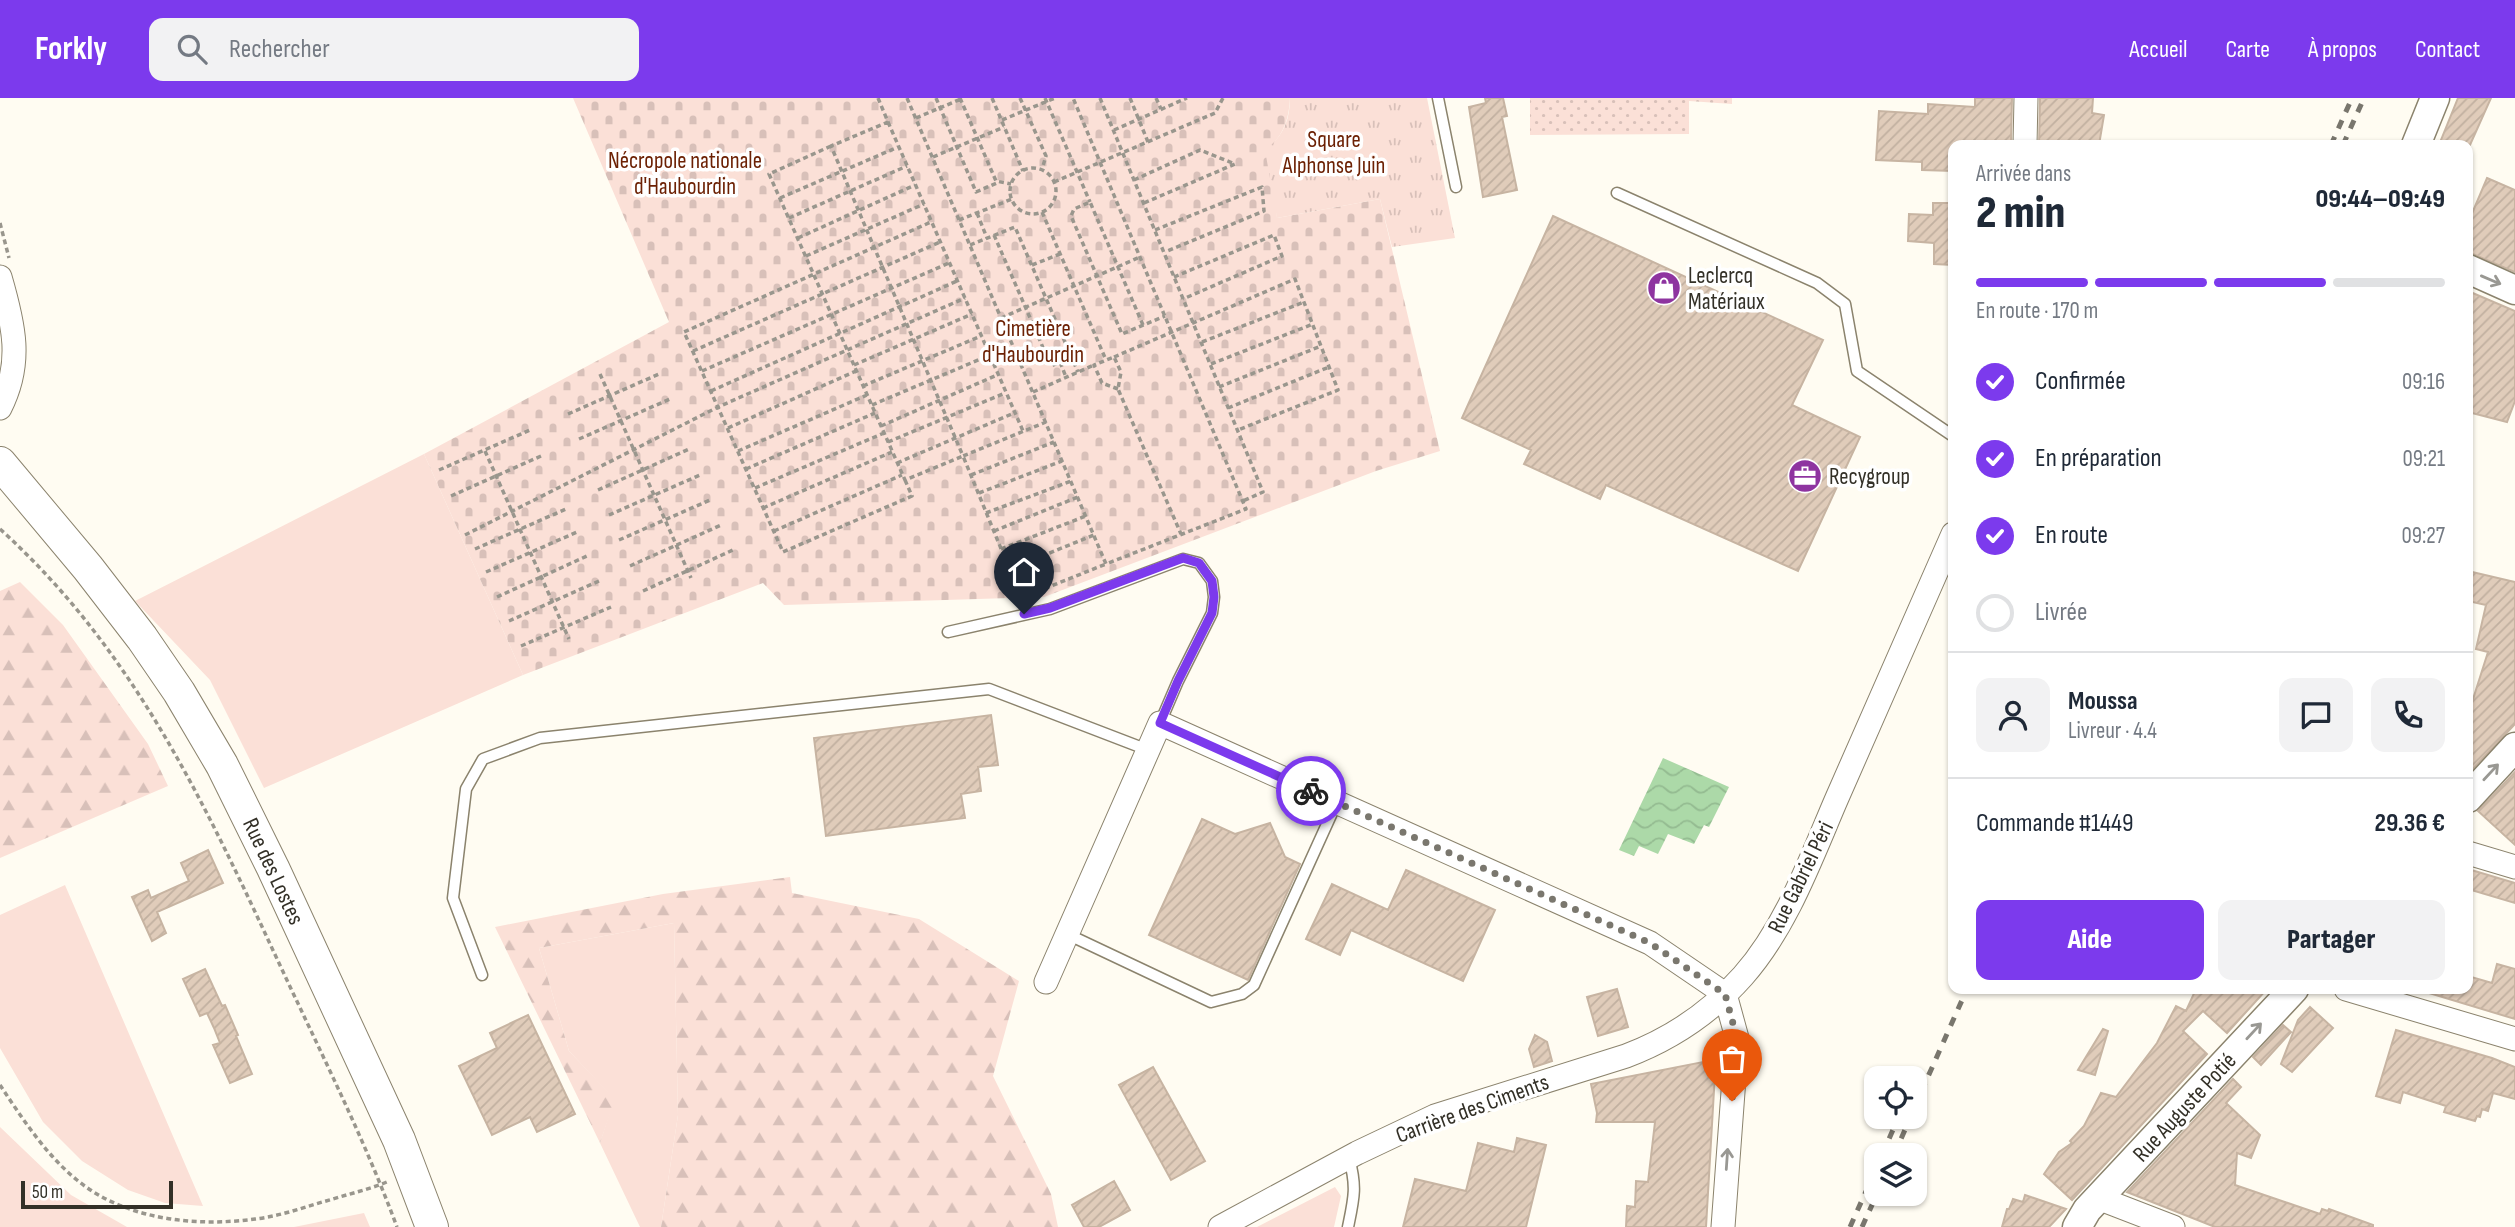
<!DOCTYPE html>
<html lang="fr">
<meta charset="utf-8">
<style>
body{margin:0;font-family:"Sofia Sans Condensed",sans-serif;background:#f2f2f3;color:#1f2937;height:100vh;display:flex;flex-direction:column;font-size:26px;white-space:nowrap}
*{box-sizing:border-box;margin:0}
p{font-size:23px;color:#747a83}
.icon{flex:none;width:38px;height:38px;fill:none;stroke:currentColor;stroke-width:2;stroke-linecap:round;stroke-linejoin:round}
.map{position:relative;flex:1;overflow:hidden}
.side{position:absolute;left:1948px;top:42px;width:525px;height:854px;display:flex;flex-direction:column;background:#fff;border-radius:14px;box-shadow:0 2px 5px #0004}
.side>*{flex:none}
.controls{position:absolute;left:1864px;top:968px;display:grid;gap:14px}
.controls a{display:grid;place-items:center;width:63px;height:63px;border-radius:14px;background:#fff;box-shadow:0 2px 5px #0004;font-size:35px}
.scale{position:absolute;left:21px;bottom:18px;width:152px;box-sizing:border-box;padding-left:7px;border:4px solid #333027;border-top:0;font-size:19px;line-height:24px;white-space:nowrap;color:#333027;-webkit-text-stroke:5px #fff;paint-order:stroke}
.pin{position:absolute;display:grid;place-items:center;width:60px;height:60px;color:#fff;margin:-72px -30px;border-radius:50% 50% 50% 0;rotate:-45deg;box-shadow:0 0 7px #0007}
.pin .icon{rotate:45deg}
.courier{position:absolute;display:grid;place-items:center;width:70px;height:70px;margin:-35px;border:5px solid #7c3aed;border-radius:50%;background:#fff;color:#222;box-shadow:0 2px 9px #0007}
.headline em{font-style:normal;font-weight:800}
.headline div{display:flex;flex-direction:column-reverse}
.headline{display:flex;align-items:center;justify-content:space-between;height:119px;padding:0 28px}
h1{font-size:46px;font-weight:800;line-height:52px}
.bar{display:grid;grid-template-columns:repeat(4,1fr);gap:10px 7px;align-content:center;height:84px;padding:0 28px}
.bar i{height:9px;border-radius:5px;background:#e0e1e3}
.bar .selected{background:#7c3aed}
.bar p{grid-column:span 4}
.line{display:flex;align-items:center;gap:18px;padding:0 28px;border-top:2px solid #e0e1e3}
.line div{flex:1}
.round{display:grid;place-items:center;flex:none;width:74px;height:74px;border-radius:14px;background:#f2f2f3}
ol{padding:0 28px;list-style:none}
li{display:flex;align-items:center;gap:21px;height:77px}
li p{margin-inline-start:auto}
li .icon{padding:7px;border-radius:50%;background:#7c3aed;color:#fff;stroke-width:4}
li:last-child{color:#747a83}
li i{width:38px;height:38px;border:4px solid #e0e1e3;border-radius:50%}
.primary-button{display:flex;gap:14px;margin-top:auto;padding:14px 28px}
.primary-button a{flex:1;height:80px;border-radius:14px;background:#7c3aed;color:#fff;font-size:28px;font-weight:800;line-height:80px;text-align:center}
.primary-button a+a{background:#f2f2f3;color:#1f2937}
header{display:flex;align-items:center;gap:42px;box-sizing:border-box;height:98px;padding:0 35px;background:#7c3aed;color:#fff}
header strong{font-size:33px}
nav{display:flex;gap:38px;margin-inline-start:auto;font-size:24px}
.search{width:490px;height:63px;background:#f2f2f3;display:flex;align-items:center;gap:18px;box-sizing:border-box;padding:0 24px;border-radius:14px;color:#747a83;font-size:26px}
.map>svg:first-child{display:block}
</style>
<header>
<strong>Forkly</strong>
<div class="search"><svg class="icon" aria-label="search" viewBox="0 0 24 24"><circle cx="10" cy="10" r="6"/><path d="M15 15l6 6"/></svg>Rechercher</div>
<nav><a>Accueil</a><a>Carte</a><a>À propos</a><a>Contact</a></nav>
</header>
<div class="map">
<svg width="2515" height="1129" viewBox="0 0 2515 1129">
<defs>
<pattern id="forest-firs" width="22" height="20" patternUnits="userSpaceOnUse" patternTransform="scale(1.75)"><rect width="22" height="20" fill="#fbe0d7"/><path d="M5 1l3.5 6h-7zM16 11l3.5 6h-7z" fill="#d8c0b9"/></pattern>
<pattern id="cemetery-stones" width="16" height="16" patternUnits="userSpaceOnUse" patternTransform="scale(1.75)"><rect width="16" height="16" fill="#fbe0d7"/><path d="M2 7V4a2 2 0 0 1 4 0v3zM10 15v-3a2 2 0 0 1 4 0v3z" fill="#d8c0b9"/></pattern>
<pattern id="park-tufts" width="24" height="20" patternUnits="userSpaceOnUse" patternTransform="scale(1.75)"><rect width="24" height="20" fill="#fbe0d7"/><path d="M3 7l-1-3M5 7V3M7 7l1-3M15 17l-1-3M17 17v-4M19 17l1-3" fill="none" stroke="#d8c0b9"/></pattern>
<pattern id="garden-dots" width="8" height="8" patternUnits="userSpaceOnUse" patternTransform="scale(1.75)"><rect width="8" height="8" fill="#fbe0d7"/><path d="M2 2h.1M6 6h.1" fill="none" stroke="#d8c0b9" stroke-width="1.8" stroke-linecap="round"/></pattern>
<pattern id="water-waves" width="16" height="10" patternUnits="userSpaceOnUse" patternTransform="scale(1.75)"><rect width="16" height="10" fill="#acd9a8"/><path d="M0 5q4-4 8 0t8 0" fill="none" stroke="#94bb91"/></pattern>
<pattern id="building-hatch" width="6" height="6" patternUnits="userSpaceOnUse" patternTransform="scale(1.75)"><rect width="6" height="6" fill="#e0ccba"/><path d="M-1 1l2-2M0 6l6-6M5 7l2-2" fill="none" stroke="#c1b0a0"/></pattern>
</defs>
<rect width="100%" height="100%" fill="#fffcf2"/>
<path fill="#fbe0d7" d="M 424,356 L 523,577 L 264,690 L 210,582 L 135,503 Z
M 65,787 L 203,1108 L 165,1105 L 128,1092 L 82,1063 L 43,1024 L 0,950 L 0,817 Z
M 674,825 L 678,1017 L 661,1129 L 640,1129 L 600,1045 L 614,1001 L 569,953 L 539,850 Z
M 0,1029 L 71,1097 L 127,1129 L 0,1129 Z
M 1335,1089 L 1341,1098 L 1334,1129 L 1257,1129 Z
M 364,1115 L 370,1129 L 294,1129 Z"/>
<path fill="url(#forest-firs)" d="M 20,484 L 63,527 L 148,646 L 168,688 L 0,760 L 0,493 Z
M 790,779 L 792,795 L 919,821 L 1019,883 L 993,978 L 1051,1096 L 1058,1129 L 661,1129 L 678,1017 L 674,825 L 539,850 L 569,953 L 615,1001 L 600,1045 L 495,829 L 663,796 Z"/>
<path fill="url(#cemetery-stones)" d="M 573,0 L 1290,0 C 1289,19 1285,33 1272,47 L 1277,120 L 1380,101 L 1440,353 L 1376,373 L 1044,499 L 784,507 L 763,485 L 523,577 L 424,356 L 669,224 Z"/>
<path fill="url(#park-tufts)" d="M 1290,0 L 1427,0 L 1455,140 L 1392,149 L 1380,101 L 1277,120 L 1265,52 C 1283,39 1290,22 1290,0 Z"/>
<path fill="url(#garden-dots)" d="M 1530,0 L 1732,0 L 1732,6 L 1689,3 L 1689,36 L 1530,37 Z"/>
<path fill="url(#water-waves)" d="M 1663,660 L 1729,689 L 1709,729 L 1704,727 L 1694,746 L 1668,736 L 1658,756 L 1639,748 L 1634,758 L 1619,752 Z"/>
<path fill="url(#building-hatch)" stroke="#c7b4a2" stroke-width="2" d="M 1485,0 L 1503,0 L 1507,18 L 1502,19 L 1517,92 L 1483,99 L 1469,9 L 1486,5 Z
M 1975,0 L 2012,0 L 2011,47 L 1953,47 L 1953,73 L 1922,72 L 1922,64 L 1876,62 L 1879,13 L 1928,16 L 1928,6 L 1975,9 Z
M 2040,0 L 2093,0 L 2092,15 L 2104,17 L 2099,47 L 2039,47 Z
M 2458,0 L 2491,0 L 2470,47 L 2439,47 Z
M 2487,80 L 2515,92 L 2515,174 L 2468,154 L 2468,125 Z
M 1933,105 L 1953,105 L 1953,167 L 1934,166 L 1934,145 L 1908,143 L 1909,116 L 1933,117 Z
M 1553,118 L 1823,242 L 1792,307 L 1860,339 L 1798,473 L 1606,387 L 1600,401 L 1524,366 L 1531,352 L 1462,320 Z
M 2468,193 L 2515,213 L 2515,303 L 2507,324 L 2468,314 Z
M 2468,473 L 2515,484 L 2515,626 L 2468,676 L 2468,617 L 2488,554 L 2476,551 L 2486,507 L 2468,503 Z
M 991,617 L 998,667 L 978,669 L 981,693 L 961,696 L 965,720 L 826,738 L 814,640 Z
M 2515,674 L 2515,747 L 2478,713 Z
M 1202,721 L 1235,736 L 1270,725 L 1285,759 L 1300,766 L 1248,882 L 1149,837 Z
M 208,752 L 223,785 L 157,814 L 166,835 L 152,843 L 132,799 L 148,792 L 151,800 L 189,783 L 181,765 Z
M 2468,771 L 2515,785 L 2515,805 L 2468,791 Z
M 1406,772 L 1495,812 L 1463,883 L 1351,832 L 1340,857 L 1306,841 L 1332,786 L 1388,812 Z
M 2497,866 L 2515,871 L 2515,921 L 2429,895 L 2429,891 L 2468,891 L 2468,878 L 2492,885 Z
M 205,871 L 222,908 L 225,907 L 238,937 L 236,938 L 252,976 L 230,985 L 213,947 L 220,945 L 214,930 L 207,915 L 200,918 L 183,881 Z
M 1617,891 L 1628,929 L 1598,938 L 1587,899 Z
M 2196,891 L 2267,891 L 2227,935 L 2203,913 L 2183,933 L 2207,956 L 2072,1102 L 2044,1076 L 2059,1054 L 2072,1045 L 2070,1043 L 2084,1028 L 2101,995 L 2116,999 L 2157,945 L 2176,908 L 2186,913 Z
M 2310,909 L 2333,930 L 2292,974 L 2281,966 L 2298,922 Z
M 528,917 L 575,1016 L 537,1034 L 530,1019 L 492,1037 L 459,968 L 497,950 L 490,935 Z
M 2283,927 L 2291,934 L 2261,967 L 2253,959 Z
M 2103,931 L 2108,933 L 2095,977 L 2078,972 Z
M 2396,932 L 2492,960 L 2515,969 L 2515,1001 L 2493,995 L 2488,1013 L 2482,1011 L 2480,1019 L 2477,1018 L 2475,1023 L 2444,1014 L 2446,1008 L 2403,994 L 2400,1005 L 2376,998 Z
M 1535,937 L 1547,944 L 1552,963 L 1534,969 L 1529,951 Z
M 1708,963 L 1715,975 L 1706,1129 L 1626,1129 L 1627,1108 L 1635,1109 L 1636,1083 L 1648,1084 L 1655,1024 L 1596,1024 L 1597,1015 L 1591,986 Z
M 1153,969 L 1205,1063 L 1171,1082 L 1119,987 Z
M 2233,981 L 2241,989 L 2226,1005 L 2260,1037 L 2251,1060 L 2237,1055 L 2235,1087 L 2320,1116 L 2322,1111 L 2328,1113 L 2329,1111 L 2373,1127 L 2373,1129 L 2215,1129 L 2127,1094 Z
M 1517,1040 L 1546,1047 L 1526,1129 L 1403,1129 L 1415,1081 L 1466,1093 L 1478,1045 L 1514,1054 Z
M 1114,1083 L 1130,1112 L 1099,1129 L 1084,1129 L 1072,1107 Z
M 2025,1097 L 2066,1111 L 2049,1129 L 2002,1129 L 2007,1111 L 2009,1111 L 2013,1101 L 2023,1104 Z"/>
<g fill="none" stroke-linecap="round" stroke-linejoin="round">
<g stroke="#8b836d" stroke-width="13">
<path id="service" d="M 1438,0 L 1456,89
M 1617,95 L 1817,185 L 1845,206 L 1857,273 L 1953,338
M 948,534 L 1050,511 L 1183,461 L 1199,465 L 1212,483 L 1214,499 L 1212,515 L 1178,583 L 1160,625
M 1067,836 L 1211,904 L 1242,896 L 1254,887 L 1337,704
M 482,877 L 453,800 L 466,691 L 483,661 L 540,640 L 989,591 L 1148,652
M 1348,1129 C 1354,1100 1357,1089 1349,1060"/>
</g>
<g stroke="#8b836d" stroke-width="25">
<path id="minor" d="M 2025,47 L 2026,0
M 0,179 C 14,227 23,265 0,310
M 2468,755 L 2515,769
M 1046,884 L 1160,625 L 1650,845 L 1725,896
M 2346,891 L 2515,941
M 2098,1100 L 2173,1129
M 1220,1129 L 1357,1055 L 1435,1018 L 1626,958 C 1671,941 1711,914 1743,878 C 1787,828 1811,760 1837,700 C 1876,612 1915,524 1953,436
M 1723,1129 L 1737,940 L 1725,896"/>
</g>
<g stroke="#8b836d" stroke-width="31">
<path id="tertiary" d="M 2416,47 L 2435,0
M 2468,171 L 2515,192
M 2468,700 L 2515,649
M 2077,1129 L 2087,1112 L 2294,891"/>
</g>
<g stroke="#8b836d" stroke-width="34">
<path id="secondary" d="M 0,365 L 88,470 L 142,540 L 179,594 L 222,667 L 273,770 L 399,1042 L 432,1129"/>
</g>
<path stroke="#99968d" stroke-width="3.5" stroke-dasharray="5 3.5" stroke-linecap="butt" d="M 878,0 L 888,24 L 831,48 L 963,358 L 1046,324
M 907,0 L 1106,466 L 1246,411 L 1073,0
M 936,0 L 976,94 L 999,84
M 960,0 L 996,83 L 1011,86
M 992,0 L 1023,73
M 1020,0 L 1046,58 L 1042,71
M 1045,0 L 1090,104
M 1100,0 L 1263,394 L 1243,403
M 1130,0 L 1148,44
M 1156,0 L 1161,11
M 916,20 L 961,1
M 1002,22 L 1055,0
M 888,24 L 1023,333
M 1114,32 L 1187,0
M 831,48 L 769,76 L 905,382 L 963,358 L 1018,492 L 1041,492 L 1106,466
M 933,59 L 1004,29
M1010 93a23 23 0 1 1 46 0a23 23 0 1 1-46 0Z
M 1134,82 L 1200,52 L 1235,66 L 1144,105
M 1054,84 L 1215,15 L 1223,0
M 780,100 L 898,49
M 1042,114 L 1106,262
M 977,115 L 987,140
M 789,120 L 907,68
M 959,122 L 1012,101
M 0,125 L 9,160
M 1155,132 L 1262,89 L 1264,113 L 1165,154
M 994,137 L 1051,268 L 1060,264 L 1066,279
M 798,140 L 915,87
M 970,147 L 1015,129 L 1078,274
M 806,158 L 924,106
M 1032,167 L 1060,156
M 1174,179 L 1274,137 L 1282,158 L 1183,201
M 1001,220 L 1140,159
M 1143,227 L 1090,104 L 1074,111 L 1071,118 L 1122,236 L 1165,218
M 1202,244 L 1304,204
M 693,253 L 940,144
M 1114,259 L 1295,181 L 1338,292 L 1238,332
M 1211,266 L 1313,226
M 854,267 L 972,216
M 702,273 L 949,165
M 600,276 L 691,480
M 863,288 L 981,238
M 1219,289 L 1321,248
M 1118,291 L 1102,285 L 1094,267 L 1114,259 L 1121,274 L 1118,291 L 1181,436
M 711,293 L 957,183
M 1033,294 L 1094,267
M 872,307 L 990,257
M 1228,310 L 1329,269
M 568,316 L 659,276
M 881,328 L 997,277
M 728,330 L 856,273
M 579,341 L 670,301
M 888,344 L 1005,295
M 485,353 L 569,541
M 738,353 L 867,297
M 897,365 L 1014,315
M 746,371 L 875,315
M 439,372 L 530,332
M 971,377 L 1054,344
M 905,382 L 912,398 L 783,454 L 684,234 L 931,124
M 755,390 L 884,335
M 598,392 L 689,351
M 979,395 L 1062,363
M 451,398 L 541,358
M 763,410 L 892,354
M 986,415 L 1071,383
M 609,417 L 700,377
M 0,431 C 138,556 208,713 285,878 C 324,961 365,1043 397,1129
M 774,433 L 902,377
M 994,433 L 1078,399
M 465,437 L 718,309 L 965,200
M 619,442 L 710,402
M 475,451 L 566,411
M 1001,451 L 1086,418
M 630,468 L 721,427
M 1010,471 L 1094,437
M 486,474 L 577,434
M 643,493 L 733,452
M 497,499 L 587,458
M 509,523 L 599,483
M 521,548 L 611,509
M 0,987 C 22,1020 46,1057 77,1082 C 125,1122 196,1129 255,1121 C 282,1118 307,1108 333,1101 C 352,1095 371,1091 389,1083"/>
<use href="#service" stroke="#fff" stroke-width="10"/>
<use href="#minor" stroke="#fff" stroke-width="23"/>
<use href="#tertiary" stroke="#fff" stroke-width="28"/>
<use href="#secondary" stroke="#fff" stroke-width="32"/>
<path stroke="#79766d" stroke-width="5" stroke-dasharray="9 9" stroke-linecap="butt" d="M 2331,47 L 2352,0
M 2343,47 L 2364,0
M 1914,1010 L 1967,891
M 1882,1057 L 1899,1018
M 1894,1057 L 1911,1018
M 1850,1129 L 1876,1071
M 1862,1129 L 1877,1096"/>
</g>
<defs><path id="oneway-shaft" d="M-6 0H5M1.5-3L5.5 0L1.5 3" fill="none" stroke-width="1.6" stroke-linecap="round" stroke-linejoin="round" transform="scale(1.75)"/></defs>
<g stroke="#999893">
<use href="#oneway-shaft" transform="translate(2491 182) rotate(23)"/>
<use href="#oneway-shaft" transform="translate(2491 674) rotate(-47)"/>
<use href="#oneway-shaft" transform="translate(2254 933) rotate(-47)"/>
<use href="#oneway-shaft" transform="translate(1727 1061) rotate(-86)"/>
</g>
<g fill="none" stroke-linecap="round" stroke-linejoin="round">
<path stroke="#7a776e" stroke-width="7" stroke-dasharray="0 12.6" d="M 1311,693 L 1650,845 L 1725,896 L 1737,940 L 1732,1003"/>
<path stroke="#7c3aed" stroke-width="9" d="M 1024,516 L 1050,510 L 1183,460 L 1199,465 L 1212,483 L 1214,499 L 1212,515 L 1178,583 L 1160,625 L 1311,693"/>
</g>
<defs>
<g id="shop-disc" transform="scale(1.75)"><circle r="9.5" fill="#8e34a0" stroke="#fff"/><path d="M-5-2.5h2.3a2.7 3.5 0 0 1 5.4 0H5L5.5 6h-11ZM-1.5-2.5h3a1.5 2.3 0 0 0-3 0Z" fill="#fff"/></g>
<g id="office-disc" transform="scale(1.75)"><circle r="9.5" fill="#8e34a0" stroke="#fff"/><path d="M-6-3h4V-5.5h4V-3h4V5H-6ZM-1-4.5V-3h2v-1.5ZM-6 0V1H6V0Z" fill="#fff"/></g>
</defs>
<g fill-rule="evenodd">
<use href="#shop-disc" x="1664" y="190"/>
<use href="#office-disc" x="1805" y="378"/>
</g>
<g text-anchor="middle" stroke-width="7" stroke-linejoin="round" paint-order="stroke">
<g font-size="23" fill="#6c2104" stroke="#fff">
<text x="1334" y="49">Square<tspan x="1334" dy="26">Alphonse Juin</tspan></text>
<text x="685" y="70">Nécropole nationale<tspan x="685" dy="26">d'Haubourdin</tspan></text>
<text x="1033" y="238">Cimetière<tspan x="1033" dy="26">d'Haubourdin</tspan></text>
</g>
<g font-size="23" fill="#333027" stroke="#fff" text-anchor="start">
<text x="1688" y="185">Leclercq<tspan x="1688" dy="26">Matériaux</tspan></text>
<text x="1829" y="386">Recygroup</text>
</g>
<g font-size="23" fill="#333027" stroke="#fff">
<text transform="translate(274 773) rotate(65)" y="8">Rue des Lostes</text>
<text transform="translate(1800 779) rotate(-64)" y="8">Rue Gabriel Péri</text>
<text transform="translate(2184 1009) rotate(-47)" y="8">Rue Auguste Potié</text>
<text transform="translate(1472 1010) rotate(-20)" y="8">Carrière des Ciments</text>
</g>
</g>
</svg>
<div class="controls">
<a><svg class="icon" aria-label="locate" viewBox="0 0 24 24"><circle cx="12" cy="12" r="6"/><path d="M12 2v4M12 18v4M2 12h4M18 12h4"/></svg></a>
<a><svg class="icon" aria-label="layers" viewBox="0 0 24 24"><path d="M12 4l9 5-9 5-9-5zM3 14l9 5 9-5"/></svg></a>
</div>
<div class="scale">50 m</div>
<div class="pin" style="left:1732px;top:1003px;background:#ea580c"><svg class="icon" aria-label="bag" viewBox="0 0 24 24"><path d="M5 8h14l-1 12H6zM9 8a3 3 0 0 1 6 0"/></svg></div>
<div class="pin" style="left:1024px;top:516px;background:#1f2937"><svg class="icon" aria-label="home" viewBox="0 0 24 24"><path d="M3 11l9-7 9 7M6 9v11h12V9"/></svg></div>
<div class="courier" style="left:1311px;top:693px"><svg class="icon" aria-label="bike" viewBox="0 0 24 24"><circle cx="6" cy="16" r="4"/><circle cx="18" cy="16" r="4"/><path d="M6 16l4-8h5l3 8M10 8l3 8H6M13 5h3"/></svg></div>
<section class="side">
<div class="headline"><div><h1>2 min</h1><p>Arrivée dans</p></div><em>09:44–09:49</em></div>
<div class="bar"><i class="selected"></i><i class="selected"></i><i class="selected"></i><i></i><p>En route · 170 m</p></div>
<ol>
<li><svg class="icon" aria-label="check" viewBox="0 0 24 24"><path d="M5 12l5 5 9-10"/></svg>Confirmée<p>09:16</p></li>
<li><svg class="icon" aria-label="check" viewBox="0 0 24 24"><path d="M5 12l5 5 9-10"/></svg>En préparation<p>09:21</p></li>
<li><svg class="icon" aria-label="check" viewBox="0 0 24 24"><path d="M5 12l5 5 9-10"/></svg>En route<p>09:27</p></li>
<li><i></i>Livrée</li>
</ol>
<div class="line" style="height:126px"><a class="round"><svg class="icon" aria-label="person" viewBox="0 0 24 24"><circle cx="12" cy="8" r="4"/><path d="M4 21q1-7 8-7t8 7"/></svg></a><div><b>Moussa</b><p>Livreur · 4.4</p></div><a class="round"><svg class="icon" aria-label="chat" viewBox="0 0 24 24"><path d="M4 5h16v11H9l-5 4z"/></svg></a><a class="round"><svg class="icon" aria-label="phone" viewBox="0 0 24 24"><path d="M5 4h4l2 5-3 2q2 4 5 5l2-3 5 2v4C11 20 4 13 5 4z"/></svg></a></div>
<div class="line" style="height:91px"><div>Commande #1449</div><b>29.36 €</b></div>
<div class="primary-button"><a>Aide</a><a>Partager</a></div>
</section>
</div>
